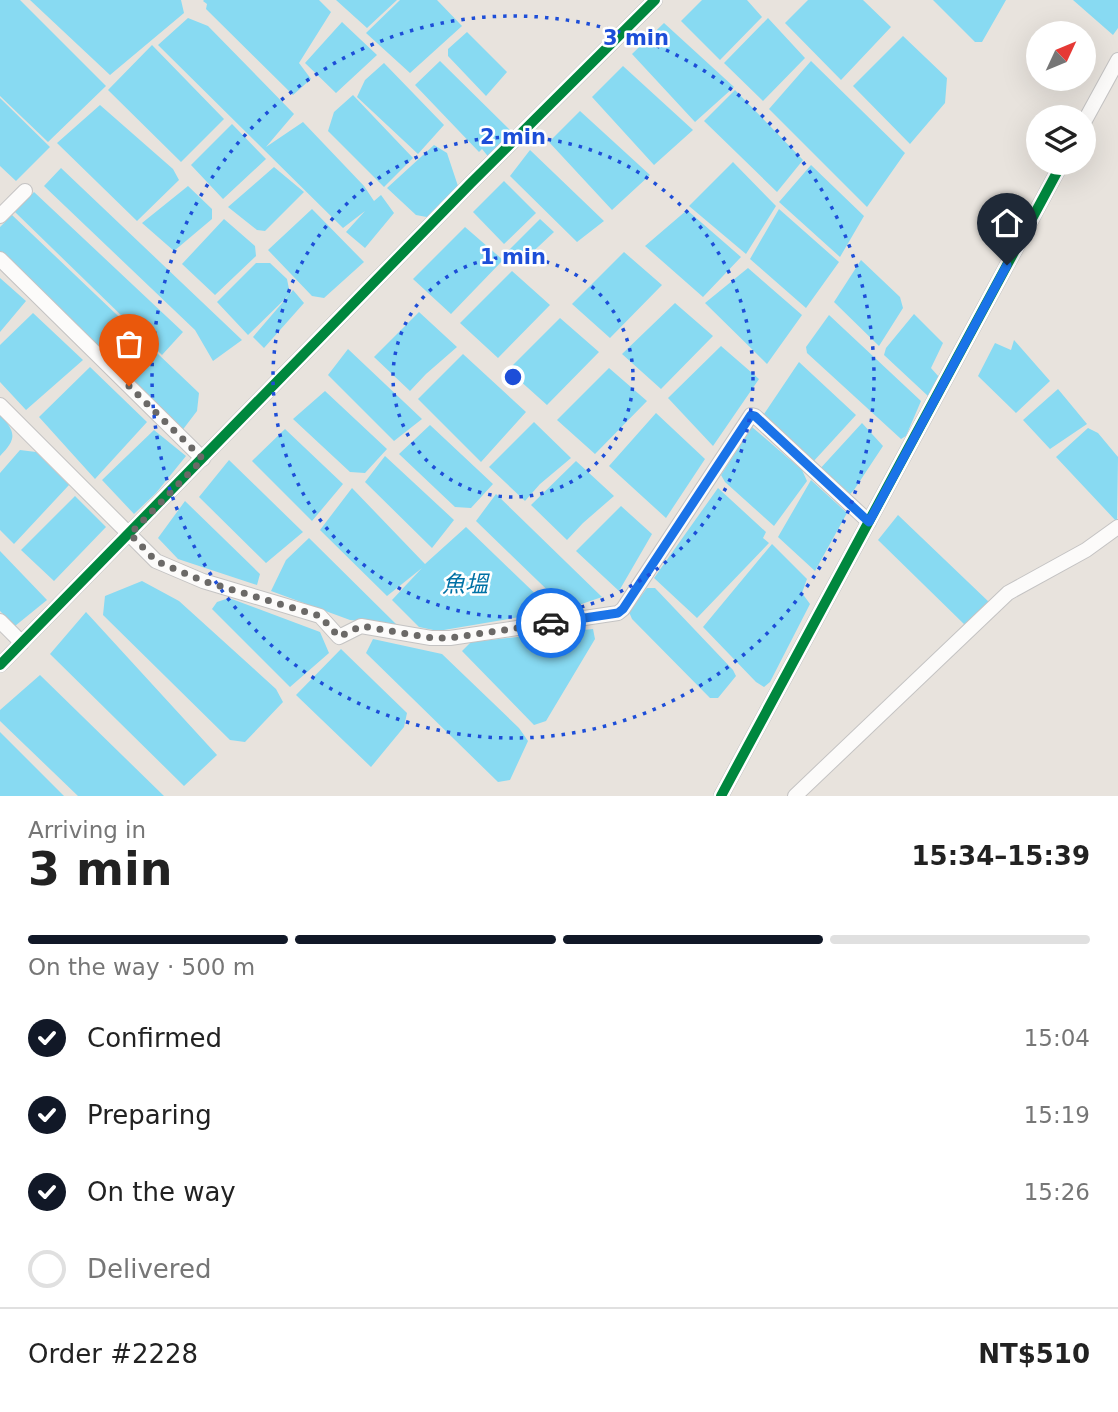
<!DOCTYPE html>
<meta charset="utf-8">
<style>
body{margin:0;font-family:"DejaVu Sans","Noto Sans TC",sans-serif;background:#f2f2f2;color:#222;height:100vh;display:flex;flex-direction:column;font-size:26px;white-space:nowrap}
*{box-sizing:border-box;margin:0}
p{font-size:23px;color:#767676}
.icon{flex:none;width:38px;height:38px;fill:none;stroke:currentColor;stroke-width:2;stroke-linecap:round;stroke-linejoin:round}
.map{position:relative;height:796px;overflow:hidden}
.sheet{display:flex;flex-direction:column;background:#fff;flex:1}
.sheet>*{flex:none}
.needle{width:46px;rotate:46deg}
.tools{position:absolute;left:1026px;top:21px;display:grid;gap:14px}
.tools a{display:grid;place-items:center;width:70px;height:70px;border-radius:50%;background:#fff;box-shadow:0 7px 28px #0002;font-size:35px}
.pin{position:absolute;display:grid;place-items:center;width:60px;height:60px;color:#fff;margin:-72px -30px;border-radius:50% 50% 50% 0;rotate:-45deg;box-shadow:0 0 7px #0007}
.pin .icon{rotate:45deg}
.courier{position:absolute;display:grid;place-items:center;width:70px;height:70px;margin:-35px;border:5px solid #1a73e8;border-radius:50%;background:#fff;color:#222;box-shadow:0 2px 9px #0007}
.summary em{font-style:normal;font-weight:700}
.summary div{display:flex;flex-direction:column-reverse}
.summary{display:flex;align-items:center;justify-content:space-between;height:119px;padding:0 28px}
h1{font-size:46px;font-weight:700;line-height:52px}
.bar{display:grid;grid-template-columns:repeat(4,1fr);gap:10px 7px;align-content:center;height:84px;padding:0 28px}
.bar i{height:9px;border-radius:5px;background:#e0e0e0}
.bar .selected{background:#111827}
.bar p{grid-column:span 4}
.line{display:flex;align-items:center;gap:18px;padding:0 28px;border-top:2px solid #e0e0e0}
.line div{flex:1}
ol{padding:0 28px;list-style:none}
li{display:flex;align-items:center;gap:21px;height:77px}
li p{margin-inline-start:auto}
li .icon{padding:7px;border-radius:50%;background:#111827;color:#fff;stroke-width:4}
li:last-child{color:#767676}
li i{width:38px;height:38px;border:4px solid #e0e0e0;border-radius:50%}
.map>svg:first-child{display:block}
</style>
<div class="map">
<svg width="1118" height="796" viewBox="0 0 1118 796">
<rect width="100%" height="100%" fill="#e8e3dd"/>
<path fill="#88daf2" d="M 0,0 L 20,0 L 106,86 L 48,142 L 0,96 Z
M 30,0 L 181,0 L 184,13 L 110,75 Z
M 204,0 L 319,0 L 331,12 L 299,63 L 311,79 L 293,95 L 206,9 L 207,4 L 203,1 Z
M 336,0 L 397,0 L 367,28 Z
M 400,0 L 437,0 L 462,26 L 410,73 L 366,33 Z
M 702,0 L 747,0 L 762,17 L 720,60 L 681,21 Z
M 808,0 L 863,0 L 891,27 L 841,80 L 785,23 Z
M 933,0 L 1006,0 L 982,42 L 975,42 Z
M 1073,0 L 1118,0 L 1118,28 L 1113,35 Z
M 188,18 L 208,26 L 294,114 L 266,147 L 303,122 L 364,186 L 374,201 L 381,195 L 394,213 L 365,248 L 346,232 L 365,211 L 343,228 L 158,45 Z
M 768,18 L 805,58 L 763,101 L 724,63 Z
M 342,22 L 377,55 L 336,93 L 305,63 Z
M 664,23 L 734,87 L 695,122 L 632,54 Z
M 467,32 L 507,72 L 486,96 L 448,56 L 448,49 Z
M 903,36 L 947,78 L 945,103 L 910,144 L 853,86 Z
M 152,45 L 224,119 L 181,162 L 108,90 Z
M 440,61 L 515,135 L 491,160 L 482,149 L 479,152 L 415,85 Z
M 811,61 L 905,153 L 867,207 L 769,109 Z
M 384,63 L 444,125 L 418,154 L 357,97 L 365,80 Z
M 623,66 L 693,130 L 654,165 L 592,97 Z
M 735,90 L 803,160 L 777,192 L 704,121 Z
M 353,95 L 413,158 L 384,187 L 328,131 L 334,112 Z
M 0,98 L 50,147 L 16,181 L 0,166 Z
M 100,105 L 173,169 L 179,180 L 137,221 L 57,143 Z
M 580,111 L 650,175 L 612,210 L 549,142 Z
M 232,124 L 266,159 L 223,199 L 191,165 Z
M 434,145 L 447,153 L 459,189 L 432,218 L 416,215 L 387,188 Z
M 530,150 L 604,221 L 577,242 L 510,176 Z
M 733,162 L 776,206 L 746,254 L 689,206 Z
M 811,165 L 864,216 L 840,257 L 779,202 Z
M 274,167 L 304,192 L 265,231 L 257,230 L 228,207 Z
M 61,168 L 242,340 L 213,361 L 195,330 L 44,186 Z
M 504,181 L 536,213 L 504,244 L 473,212 Z
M 188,186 L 212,209 L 212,219 L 174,251 L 142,223 Z
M 34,192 L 183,332 L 162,355 L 15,212 Z
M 312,209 L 364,262 L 324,298 L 312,296 L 268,250 Z
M 779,209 L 839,262 L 806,308 L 750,259 Z
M 687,210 L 741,257 L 703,297 L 645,246 Z
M 12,215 L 199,393 L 197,411 L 181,432 L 0,254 L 0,227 Z
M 224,219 L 255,246 L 256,256 L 215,295 L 182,264 Z
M 540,219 L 554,232 L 523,261 L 509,250 Z
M 465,227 L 503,260 L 451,314 L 413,279 Z
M 624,252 L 662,285 L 610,338 L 572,304 Z
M 861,260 L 900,297 L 903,308 L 879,346 L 834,302 Z
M 256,263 L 270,263 L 287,279 L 290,294 L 293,290 L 304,303 L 264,348 L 253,337 L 289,295 L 248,335 L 217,302 Z
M 748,268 L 802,315 L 767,364 L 705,303 Z
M 512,271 L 550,305 L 498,358 L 460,323 Z
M 0,278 L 26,301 L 0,332 Z
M 675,303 L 713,336 L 661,389 L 622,354 Z
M 419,312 L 457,347 L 426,374 L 410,391 L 374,357 Z
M 33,313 L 83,360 L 26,410 L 0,382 L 0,345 Z
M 914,314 L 943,343 L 931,368 L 939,377 L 935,393 L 928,396 L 884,355 L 886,348 Z
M 829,315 L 921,401 L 906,436 L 901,439 L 807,353 L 806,347 Z
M 560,318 L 599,352 L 547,405 L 508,370 Z
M 1014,340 L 1050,381 L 1016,413 L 978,376 L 995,343 L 1011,350 Z
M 721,346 L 759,379 L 713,446 L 668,398 Z
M 348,349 L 422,419 L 394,441 L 328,375 Z
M 463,354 L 526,412 L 481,462 L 418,399 Z
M 799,362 L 856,415 L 812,463 L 762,417 Z
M 90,367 L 147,422 L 95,479 L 39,417 Z
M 609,368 L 647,401 L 595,454 L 557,420 Z
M 1058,389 L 1087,424 L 1050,449 L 1023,420 Z
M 325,391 L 387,449 L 365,473 L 350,472 L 293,419 Z
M 656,413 L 705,459 L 666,518 L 609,466 Z
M 0,414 C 15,432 18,438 0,456 Z
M 534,422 L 571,458 L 540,484 L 525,501 L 489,467 Z
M 862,423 L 883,446 L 854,490 L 846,498 L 818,471 Z
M 430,425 L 493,484 L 471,508 L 455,507 L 399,454 Z
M 752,427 L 802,470 L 807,481 L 774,526 L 725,482 L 721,475 Z
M 1088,428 L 1098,433 L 1118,457 L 1117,522 L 1056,457 Z
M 285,429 L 343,484 L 312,521 L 252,461 Z
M 154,430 L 186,456 L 156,493 L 134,514 L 102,480 Z
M 20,450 L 36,452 L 69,485 L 14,544 L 0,530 L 0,473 Z
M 385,456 L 454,520 L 432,548 L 365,482 Z
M 229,460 L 303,532 L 266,563 L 199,497 Z
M 576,461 L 614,496 L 583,523 L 567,540 L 531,505 Z
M 811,480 L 847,513 L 815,571 L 778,537 Z
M 352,488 L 425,564 L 466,527 L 548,606 L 543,613 L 438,631 L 419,627 L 392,600 L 422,568 L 387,596 L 320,530 Z
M 718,488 L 766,532 L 763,538 L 769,543 L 697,618 L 654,578 Z
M 496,494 L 602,597 L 567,609 L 476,521 Z
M 75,496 L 106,527 L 54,581 L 21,550 Z
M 185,501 L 260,574 L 257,585 L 178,559 L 158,538 Z
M 621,506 L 652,534 L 619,591 L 576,551 Z
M 898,515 L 990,603 L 966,626 L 878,540 Z
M 309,538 L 397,625 L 350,620 L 271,591 L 286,560 Z
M 772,544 L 807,579 L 802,593 L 810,604 L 770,682 L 764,687 L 756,682 L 703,627 Z
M 0,551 L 47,600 L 15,626 L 0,611 Z
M 142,581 L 179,601 L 276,689 L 283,702 L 245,742 L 230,740 L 103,615 L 105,596 Z
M 647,588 L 655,588 L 733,670 L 736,676 L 718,698 L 710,698 L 632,619 L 629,612 Z
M 229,598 L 320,632 L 329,653 L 290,687 L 212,609 L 217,602 Z
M 86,612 L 217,755 L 184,786 L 50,654 Z
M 593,629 L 595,639 L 546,721 L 534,725 L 462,651 L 471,642 Z
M 373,639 L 442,654 L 519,728 L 528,741 L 510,780 L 498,782 L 366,653 Z
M 341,649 L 407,713 L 404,727 L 371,767 L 296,695 Z
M 40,675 L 164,796 L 78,796 L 0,721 L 0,710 Z
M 0,732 L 64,796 L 0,796 Z"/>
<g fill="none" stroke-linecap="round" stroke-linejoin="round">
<g stroke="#c4c3c3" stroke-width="16">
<path id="minor" d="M 1083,124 L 1118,60
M 0,216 L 25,191
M 0,259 L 203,459
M 0,405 L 156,561 L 203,581 L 320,616 L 339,637 L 361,626 L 431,638 L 450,638 L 618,613 L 623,609 L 751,415 L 755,416 L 869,522
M 0,621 L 22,643
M 0,665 L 471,183 L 655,0
M 721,796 L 1062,163
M 795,796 L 1008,593 L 1086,550 L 1118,527"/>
</g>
<use href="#minor" stroke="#fcfbfa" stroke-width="14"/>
<g stroke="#fff" stroke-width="15">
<path id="cycleway" d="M 0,665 L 471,183 L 655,0
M 721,796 L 1062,163"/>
</g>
<use href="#cycleway" stroke="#00873e" stroke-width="10"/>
</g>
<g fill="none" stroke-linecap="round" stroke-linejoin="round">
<path stroke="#6b6967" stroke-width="7" stroke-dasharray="0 12.6" d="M 129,386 L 203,459 L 130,534 L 156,561 L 203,581 L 320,616 L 339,637 L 361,626 L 432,638 L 450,638 L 551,623"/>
<path stroke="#1a73e8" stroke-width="9" d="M 551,623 L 618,613 L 623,609 L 751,415 L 755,416 L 869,522 L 1007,265"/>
</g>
<g fill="none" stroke="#1d4ed8" stroke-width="3.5" stroke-dasharray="3.5 7">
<circle cx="513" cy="377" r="120"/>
<circle cx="513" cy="377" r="240"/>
<circle cx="513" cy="377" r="361"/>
</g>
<g text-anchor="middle" stroke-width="5" stroke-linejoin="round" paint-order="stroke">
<g font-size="23" font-style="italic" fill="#0071a5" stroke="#fff">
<text x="465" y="592">魚塭</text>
</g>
</g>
<circle cx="513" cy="377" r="10" fill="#1d4ed8" stroke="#fff" stroke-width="3.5"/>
<g font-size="21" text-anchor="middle" font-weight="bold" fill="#1d4ed8" stroke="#fff" stroke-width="5" stroke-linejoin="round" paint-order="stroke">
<text x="636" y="45">3 min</text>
<text x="513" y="144">2 min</text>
<text x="513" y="264">1 min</text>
</g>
</svg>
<div class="tools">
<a><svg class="needle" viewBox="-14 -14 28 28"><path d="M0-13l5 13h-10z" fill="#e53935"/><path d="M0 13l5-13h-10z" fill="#767676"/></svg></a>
<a><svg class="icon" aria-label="layers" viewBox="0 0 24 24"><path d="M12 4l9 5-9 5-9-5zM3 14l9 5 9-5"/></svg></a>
</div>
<div class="pin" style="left:129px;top:386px;background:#ea580c"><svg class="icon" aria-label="bag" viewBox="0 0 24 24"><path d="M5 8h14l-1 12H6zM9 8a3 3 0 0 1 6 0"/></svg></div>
<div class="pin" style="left:1007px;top:265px;background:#1f2937"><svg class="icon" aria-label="home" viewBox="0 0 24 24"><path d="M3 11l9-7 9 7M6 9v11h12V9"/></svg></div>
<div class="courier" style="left:551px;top:623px"><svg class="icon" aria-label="car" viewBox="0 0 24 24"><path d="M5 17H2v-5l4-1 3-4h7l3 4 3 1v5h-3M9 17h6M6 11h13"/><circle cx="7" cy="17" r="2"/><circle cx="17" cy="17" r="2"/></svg></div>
</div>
<section class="sheet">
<div class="summary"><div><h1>3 min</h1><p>Arriving in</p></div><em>15:34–15:39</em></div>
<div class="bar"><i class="selected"></i><i class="selected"></i><i class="selected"></i><i></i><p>On the way · 500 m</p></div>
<ol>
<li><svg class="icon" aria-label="check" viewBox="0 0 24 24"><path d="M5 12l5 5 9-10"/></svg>Confirmed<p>15:04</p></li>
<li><svg class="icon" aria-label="check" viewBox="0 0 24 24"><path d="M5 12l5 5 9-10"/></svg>Preparing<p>15:19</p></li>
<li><svg class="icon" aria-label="check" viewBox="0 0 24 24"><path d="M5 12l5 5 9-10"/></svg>On the way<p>15:26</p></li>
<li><i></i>Delivered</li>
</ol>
<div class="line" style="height:91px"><div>Order #2228</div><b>NT$510</b></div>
</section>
